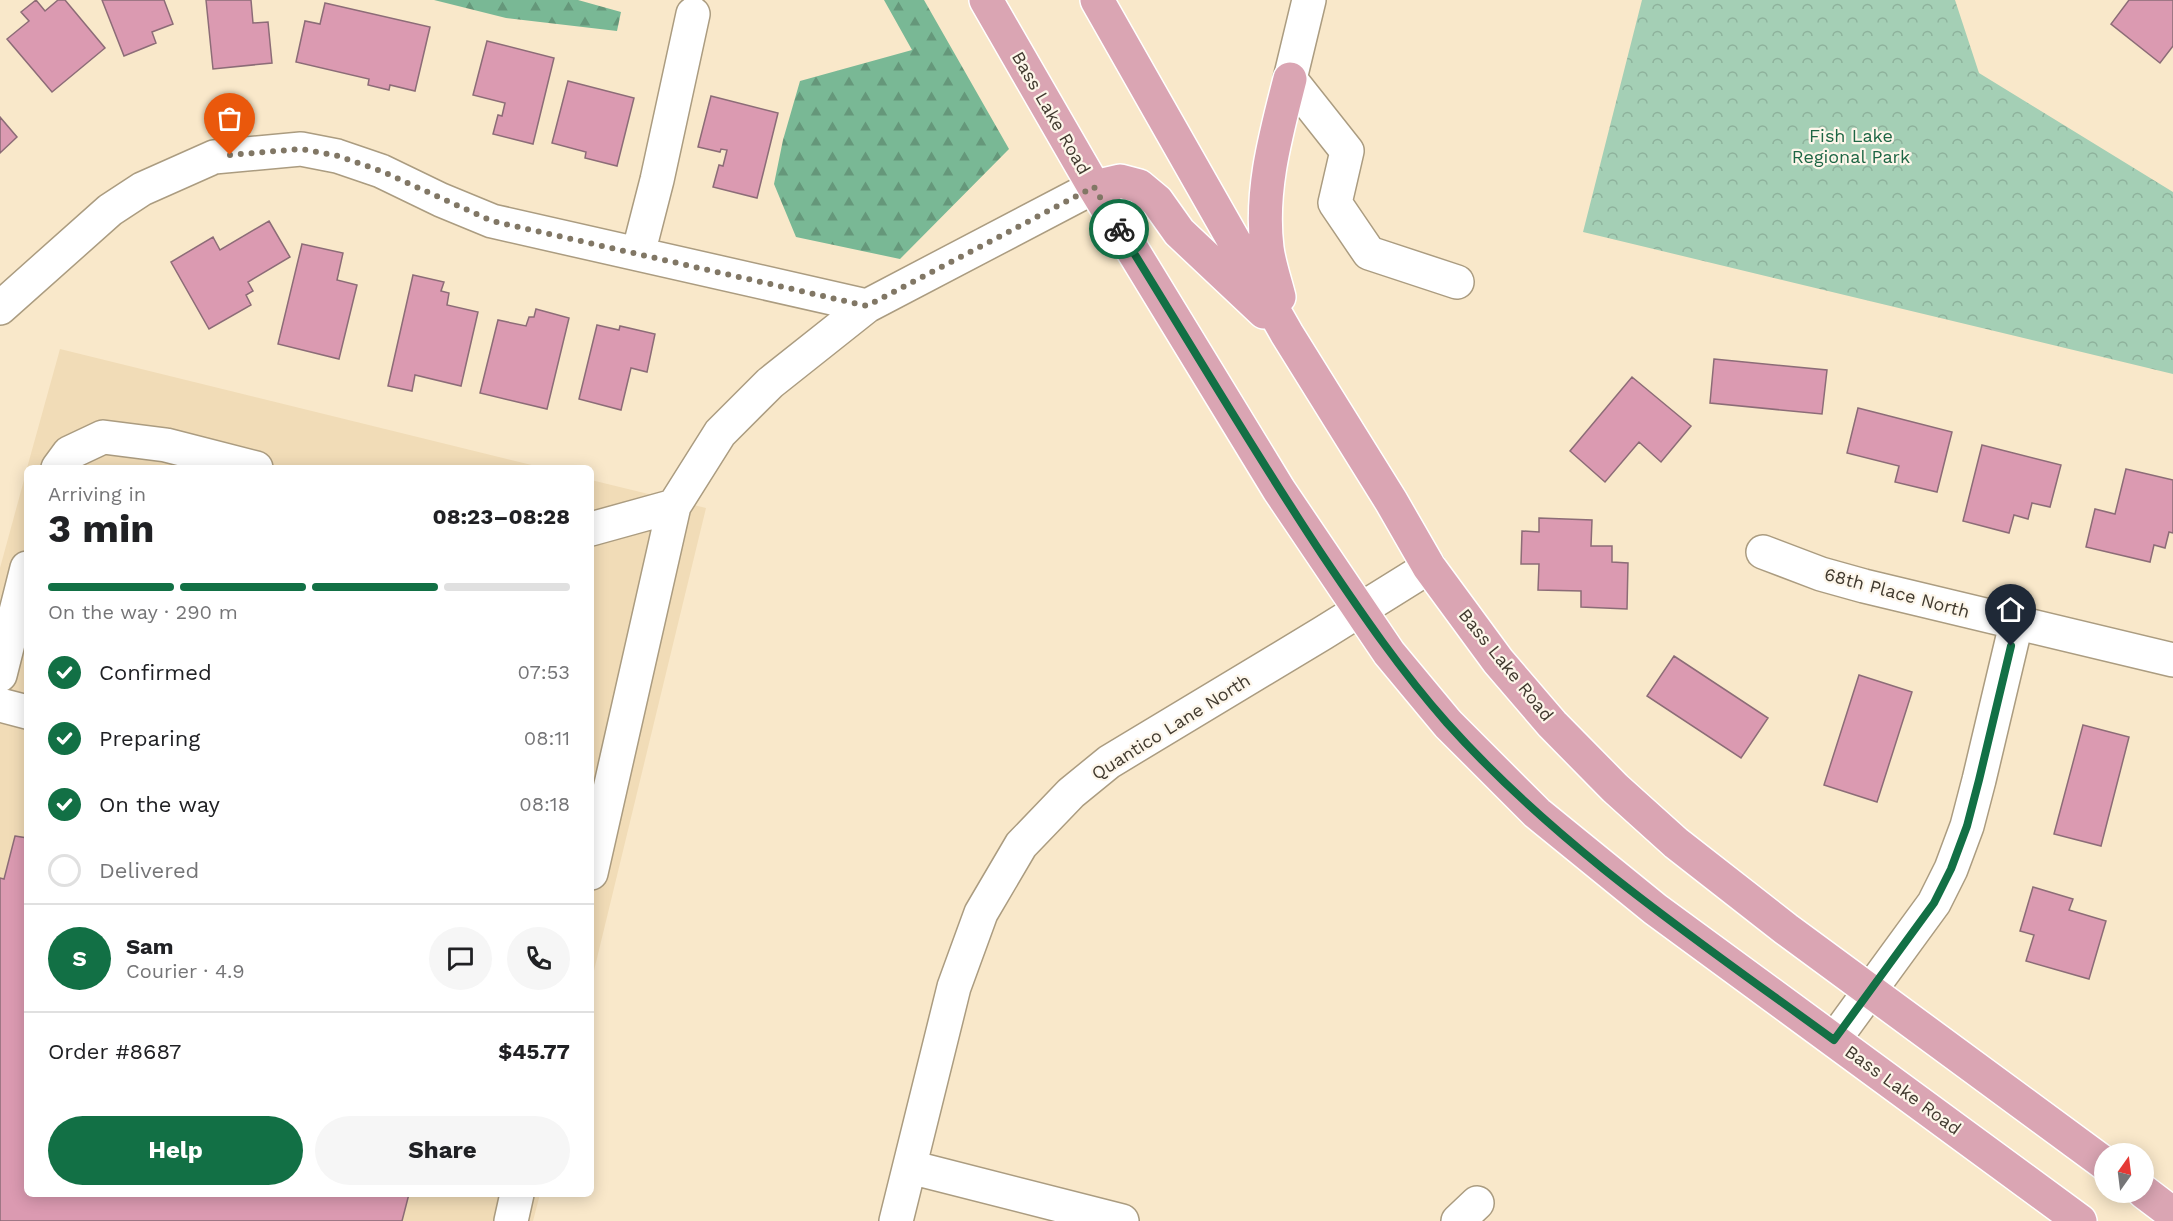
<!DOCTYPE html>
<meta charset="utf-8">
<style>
body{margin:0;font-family:"Work Sans",sans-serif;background:#f6f6f6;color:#202124;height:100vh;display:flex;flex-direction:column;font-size:22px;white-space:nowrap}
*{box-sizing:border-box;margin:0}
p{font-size:20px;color:#757577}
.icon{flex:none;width:33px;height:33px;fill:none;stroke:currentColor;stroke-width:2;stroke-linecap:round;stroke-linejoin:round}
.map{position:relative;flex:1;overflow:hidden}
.side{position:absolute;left:24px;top:465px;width:570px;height:732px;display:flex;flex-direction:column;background:#fff;border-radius:9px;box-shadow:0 3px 15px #0003}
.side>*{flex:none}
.needle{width:39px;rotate:14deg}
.fabs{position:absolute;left:2094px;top:1143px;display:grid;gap:12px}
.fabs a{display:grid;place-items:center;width:60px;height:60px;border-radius:50%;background:#fff;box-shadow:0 3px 15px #0003;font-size:30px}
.pin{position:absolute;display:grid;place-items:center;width:51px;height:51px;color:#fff;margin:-62px -26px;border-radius:50% 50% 50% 0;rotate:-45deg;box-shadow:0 0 6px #0007}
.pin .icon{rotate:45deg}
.courier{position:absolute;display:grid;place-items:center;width:60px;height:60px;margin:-30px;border:4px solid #127045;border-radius:50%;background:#fff;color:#222;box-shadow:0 2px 8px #0007}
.overview em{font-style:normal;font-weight:700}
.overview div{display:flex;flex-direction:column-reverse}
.overview{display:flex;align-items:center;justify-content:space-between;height:102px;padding:0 24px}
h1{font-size:39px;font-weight:700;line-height:45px}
.bar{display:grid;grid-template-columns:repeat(4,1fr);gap:9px 6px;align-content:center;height:72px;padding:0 24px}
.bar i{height:8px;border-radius:4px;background:#e0e0e0}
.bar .selected{background:#127045}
.bar p{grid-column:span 4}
.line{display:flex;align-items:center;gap:15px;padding:0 24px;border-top:2px solid #e0e0e0}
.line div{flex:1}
.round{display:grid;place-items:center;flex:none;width:63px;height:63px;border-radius:32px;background:#f6f6f6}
ol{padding:0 24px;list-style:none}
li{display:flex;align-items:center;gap:18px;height:66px}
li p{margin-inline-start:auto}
li .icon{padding:6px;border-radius:50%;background:#127045;color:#fff;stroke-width:4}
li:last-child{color:#757577}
li i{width:33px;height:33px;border:3px solid #e0e0e0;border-radius:50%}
.button{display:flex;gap:12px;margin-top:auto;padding:12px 24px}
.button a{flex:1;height:69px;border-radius:36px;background:#127045;color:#fff;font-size:24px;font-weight:700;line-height:69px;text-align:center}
.button a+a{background:#f6f6f6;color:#202124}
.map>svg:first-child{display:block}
</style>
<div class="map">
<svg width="2173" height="1221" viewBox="0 0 2173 1221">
<defs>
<pattern id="forest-firs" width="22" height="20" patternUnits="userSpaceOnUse" patternTransform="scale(1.5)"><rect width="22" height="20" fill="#79b895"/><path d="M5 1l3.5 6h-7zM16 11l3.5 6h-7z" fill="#65977a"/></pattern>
<pattern id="park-crowns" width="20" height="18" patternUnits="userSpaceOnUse" patternTransform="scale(1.5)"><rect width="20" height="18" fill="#a4cfb5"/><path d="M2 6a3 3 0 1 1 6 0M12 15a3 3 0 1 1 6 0" fill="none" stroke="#8eb29c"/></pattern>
</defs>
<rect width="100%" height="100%" fill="#f9e8ca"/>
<path fill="#f1dcb7" d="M 60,349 L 544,468 L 27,468 Z
M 27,469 L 27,1194 L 540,1194 L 533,1221 L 0,1221 L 0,568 Z
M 591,480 L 706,508 L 591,983 Z"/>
<path fill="url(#forest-firs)" d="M 434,0 L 578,0 L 621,12 L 617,31 L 506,18 Z
M 884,0 L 924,0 L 1009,149 L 900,259 L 796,237 L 774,184 L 783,140 L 800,81 L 912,50 Z"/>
<path fill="url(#park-crowns)" d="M 1642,0 L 1955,0 L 1979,73 L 2173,192 L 2173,374 L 1583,232 Z"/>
<path fill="#db9ab1" stroke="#8c6c77" stroke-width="1.5" d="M 36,0 L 45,11 L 58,0 L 65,0 L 105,48 L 52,92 L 7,39 L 29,21 L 21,12 Z
M 102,0 L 164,0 L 173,24 L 152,32 L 156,43 L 124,56 Z
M 206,0 L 251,0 L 253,23 L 268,22 L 272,63 L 213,69 Z
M 2129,0 L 2173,0 L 2173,46 L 2160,63 L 2111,24 Z
M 325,3 L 430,27 L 415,91 L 390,85 L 389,90 L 368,85 L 369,79 L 296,62 L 305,21 L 320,24 Z
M 487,41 L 554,58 L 533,144 L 493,134 L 498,115 L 502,116 L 505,103 L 473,95 Z
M 568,81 L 634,98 L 617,166 L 585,158 L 586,152 L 552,143 Z
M 711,96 L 778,113 L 757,198 L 713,187 L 719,165 L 723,166 L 727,150 L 721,149 L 720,152 L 698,147 Z
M 0,117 L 17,137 L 0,153 Z
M 269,221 L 290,257 L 248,282 L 253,291 L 246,295 L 251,305 L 209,329 L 171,262 L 213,237 L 220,250 Z
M 302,244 L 343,253 L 337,280 L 357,285 L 339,359 L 278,344 Z
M 413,275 L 444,282 L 441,291 L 449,293 L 447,305 L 478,312 L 461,386 L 415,375 L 412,391 L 388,386 Z
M 536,309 L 569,318 L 547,409 L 480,393 L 498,320 L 526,326 L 529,317 L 534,317 Z
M 597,325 L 619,330 L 620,326 L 655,334 L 647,372 L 631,368 L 621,410 L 579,399 Z
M 1714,359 L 1827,370 L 1822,414 L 1710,403 Z
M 1632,377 L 1691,426 L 1661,462 L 1639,442 L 1605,482 L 1570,451 Z
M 1858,408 L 1952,432 L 1937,492 L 1895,482 L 1899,466 L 1847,453 Z
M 1982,445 L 2061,465 L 2050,507 L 2032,503 L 2028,519 L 2014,515 L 2009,533 L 1963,521 Z
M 2126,469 L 2173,480 L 2173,533 L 2169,532 L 2165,548 L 2154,545 L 2150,562 L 2086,547 L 2095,509 L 2115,514 Z
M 1539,518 L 1592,520 L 1591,546 L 1612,546 L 1612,562 L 1628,563 L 1627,609 L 1581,607 L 1581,591 L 1538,590 L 1539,564 L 1521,564 L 1522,531 L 1539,532 Z
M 1674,656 L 1768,718 L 1741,758 L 1647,696 Z
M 1859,675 L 1912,692 L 1877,802 L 1824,785 Z
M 2083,725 L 2129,737 L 2101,846 L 2054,834 Z
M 15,836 L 27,838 L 27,1194 L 409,1194 L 402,1221 L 0,1221 L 0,878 L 4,879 Z
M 2033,887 L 2073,899 L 2069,910 L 2106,921 L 2089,979 L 2026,961 L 2034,935 L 2020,931 Z"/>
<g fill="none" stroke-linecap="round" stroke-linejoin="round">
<g stroke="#ab9c80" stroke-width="36">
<path id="minor" d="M 1309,0 L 1290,79 L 1347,151 L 1335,203 L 1369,253 L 1457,282
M 638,254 L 657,180 L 693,14
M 0,308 L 110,210 L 142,189 L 214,157 L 301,149 L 337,156 L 381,171 L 441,200 L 492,221 L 867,306 L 1094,187
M 58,468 L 69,453 L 103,437 L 166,445 L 256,468
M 591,529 L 674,506
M 1763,552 L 1821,574 L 1864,586 L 2173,660
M 0,675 L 27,568
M 0,705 L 27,712
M 591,873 L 674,506 L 720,433 L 770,383 L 867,306
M 1834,1040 L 1934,903 L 1951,869 L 1967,826 L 1979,780 L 2016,624
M 910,1167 L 1122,1221
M 511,1221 L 517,1194
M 896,1221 L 954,987 L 981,913 L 1021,845 L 1071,793 L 1109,762 L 1323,633 L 1429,567
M 1458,1221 L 1477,1203"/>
</g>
<g stroke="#fff" stroke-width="36">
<path id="major" d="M 986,0 L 1094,187 L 1279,490 L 1389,653 L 1448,724 L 1537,813 L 1655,909 L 2080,1221
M 1097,0 L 1287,334 L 1391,501 L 1429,567 L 1498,661 L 1552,724 L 1615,788 L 1676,843 L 1786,929 L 2104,1163
M 1094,187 L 1120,181 L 1139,186 L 1157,201 L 1179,232 L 1264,312
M 1279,297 C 1275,281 1269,264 1267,248 C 1260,190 1276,134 1290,79
M 2144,1192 L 2173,1214"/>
</g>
<use href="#minor" stroke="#fff" stroke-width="33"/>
<use href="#major" stroke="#daa5b3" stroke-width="33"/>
</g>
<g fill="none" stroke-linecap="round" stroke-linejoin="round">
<path stroke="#817765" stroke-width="6" stroke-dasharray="0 10.8" d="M 230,155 L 301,149 L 338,156 L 381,171 L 492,221 L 867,306 L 1094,187 L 1119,229"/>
<path stroke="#127045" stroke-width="8" d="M 1119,229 C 1187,338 1252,449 1323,556 C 1362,614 1401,671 1447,723 C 1559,848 1700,942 1834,1040 L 1934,903 L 1951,869 L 1967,826 L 1979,780 L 2011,646"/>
</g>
<g text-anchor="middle" stroke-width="4.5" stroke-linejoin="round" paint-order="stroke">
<g font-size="18" fill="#413a2f" stroke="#fdf6ea">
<text transform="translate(1051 113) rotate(60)" y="6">Bass Lake Road</text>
<text transform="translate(1897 593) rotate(15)" y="6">68th Place North</text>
<text transform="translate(1506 665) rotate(51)" y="6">Bass Lake Road</text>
<text transform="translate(1171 727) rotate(-32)" y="6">Quantico Lane North</text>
<text transform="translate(1903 1090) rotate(36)" y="6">Bass Lake Road</text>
</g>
<g font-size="18" fill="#1d6644" stroke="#fdf6ea">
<text x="1851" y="142">Fish Lake<tspan x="1851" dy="21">Regional Park</tspan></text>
</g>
</g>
</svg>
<div class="fabs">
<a><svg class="needle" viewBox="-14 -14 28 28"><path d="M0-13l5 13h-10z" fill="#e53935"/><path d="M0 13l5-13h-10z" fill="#757577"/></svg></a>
</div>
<div class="pin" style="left:230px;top:155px;background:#ea580c"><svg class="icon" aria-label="bag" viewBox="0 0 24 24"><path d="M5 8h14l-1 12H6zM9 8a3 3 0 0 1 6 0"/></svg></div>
<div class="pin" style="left:2011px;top:646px;background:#1f2937"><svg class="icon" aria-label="home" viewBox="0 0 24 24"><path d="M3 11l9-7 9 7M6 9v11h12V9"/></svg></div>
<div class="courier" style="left:1119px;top:229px"><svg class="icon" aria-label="bike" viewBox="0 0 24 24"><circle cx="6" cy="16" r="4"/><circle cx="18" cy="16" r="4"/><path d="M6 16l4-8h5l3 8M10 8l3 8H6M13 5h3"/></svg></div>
<section class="side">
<div class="overview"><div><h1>3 min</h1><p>Arriving in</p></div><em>08:23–08:28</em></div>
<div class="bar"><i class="selected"></i><i class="selected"></i><i class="selected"></i><i></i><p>On the way · 290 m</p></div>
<ol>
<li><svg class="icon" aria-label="check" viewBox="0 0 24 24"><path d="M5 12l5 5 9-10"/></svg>Confirmed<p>07:53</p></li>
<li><svg class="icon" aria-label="check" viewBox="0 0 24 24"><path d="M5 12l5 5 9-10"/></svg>Preparing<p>08:11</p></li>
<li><svg class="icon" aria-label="check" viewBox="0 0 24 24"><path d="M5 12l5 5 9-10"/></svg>On the way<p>08:18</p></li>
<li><i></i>Delivered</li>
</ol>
<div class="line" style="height:108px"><b class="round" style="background:#127045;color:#fff">S</b><div><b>Sam</b><p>Courier · 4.9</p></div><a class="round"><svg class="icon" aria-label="chat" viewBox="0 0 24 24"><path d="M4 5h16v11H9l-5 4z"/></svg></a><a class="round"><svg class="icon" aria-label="phone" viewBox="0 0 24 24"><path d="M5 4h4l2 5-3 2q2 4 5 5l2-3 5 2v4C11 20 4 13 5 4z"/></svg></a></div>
<div class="line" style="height:78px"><div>Order #8687</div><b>$45.77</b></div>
<div class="button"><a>Help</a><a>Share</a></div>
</section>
</div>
